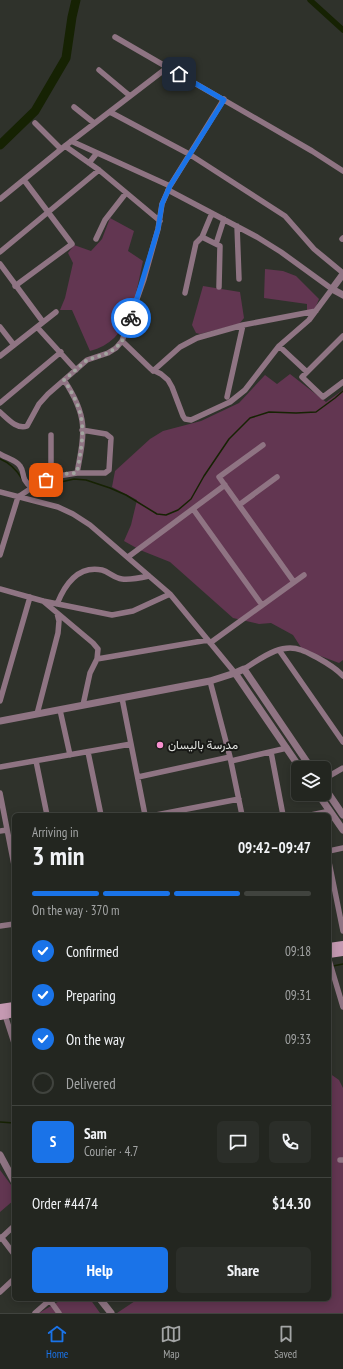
<!DOCTYPE html>
<meta charset="utf-8">
<style>
body{margin:0;font-family:"PT Sans Narrow",Vazirmatn,sans-serif;background:#2b2e29;color:#f1f3f6;height:100vh;display:flex;flex-direction:column;font-size:15px;white-space:nowrap}
*{box-sizing:border-box;margin:0}
p{font-size:13px;color:#a3a5a5}
.icon{flex:none;width:22px;height:22px;fill:none;stroke:currentColor;stroke-width:2;stroke-linecap:round;stroke-linejoin:round}
.map{position:relative;flex:1;overflow:hidden}
.sheet{position:absolute;left:12px;top:813px;width:319px;height:488px;display:flex;flex-direction:column;background:#232620;border-radius:6px;box-shadow:0 2px 10px #0003,0 0 0 1px #40433e}
.sheet>*{flex:none}
.tools{position:absolute;left:291px;top:761px;display:grid;gap:8px}
.tools a{display:grid;place-items:center;width:40px;height:40px;border-radius:6px;background:#232620;box-shadow:0 2px 10px #0003,0 0 0 1px #40433e;font-size:20px}
.pin{position:absolute;display:grid;place-items:center;width:34px;height:34px;color:#fff;margin:-17px;border-radius:8px;box-shadow:0 2px 6px #0006}
.courier{position:absolute;display:grid;place-items:center;width:40px;height:40px;margin:-20px;border:3px solid #1a73e8;border-radius:50%;background:#fff;color:#222;box-shadow:0 1px 5px #0007}
.summary em{font-style:normal;font-weight:700}
.summary div{display:flex;flex-direction:column-reverse}
.summary{display:flex;align-items:center;justify-content:space-between;height:68px;padding:0 20px}
h1{font-size:26px;font-weight:700;line-height:30px}
.bar{display:grid;grid-template-columns:repeat(4,1fr);gap:6px 4px;align-content:center;height:48px;padding:0 20px}
.bar i{height:5px;border-radius:3px;background:#40433e}
.bar .selected{background:#1a73e8}
.bar p{grid-column:span 4}
.line{display:flex;align-items:center;gap:10px;padding:0 20px;border-top:1px solid #40433e}
.line div{flex:1}
.round{display:grid;place-items:center;flex:none;width:42px;height:42px;border-radius:6px;background:#2b2e29}
ol{padding:0 20px;list-style:none}
li{display:flex;align-items:center;gap:12px;height:44px}
li p{margin-inline-start:auto}
li .icon{padding:4px;border-radius:50%;background:#1a73e8;color:#fff;stroke-width:4}
li:last-child{color:#a3a5a5}
li i{width:22px;height:22px;border:2px solid #40433e;border-radius:50%}
.primary-button{display:flex;gap:8px;margin-top:auto;padding:8px 20px}
.primary-button a{flex:1;height:46px;border-radius:6px;background:#1a73e8;color:#fff;font-size:16px;font-weight:700;line-height:46px;text-align:center}
.primary-button a+a{background:#2b2e29;color:#f1f3f6}
.tab-bar{display:flex;justify-content:space-around;align-items:center;height:56px;border-top:1px solid #40433e;background:#232620;font-size:11px;color:#a3a5a5}
.tab-bar a{display:grid;justify-items:center;gap:2px}
.tab-bar .selected{color:#1a73e8}
.map>svg:first-child{display:block}
</style>
<div class="map">
<svg width="343" height="1313" viewBox="0 0 343 1313">
<rect width="100%" height="100%" fill="#2f322b"/>
<path fill="#623651" d="M 110,218 L 134,231 L 128,251 L 143,261 C 135,296 131,341 90,351 L 72,310 L 60,310 L 65,298 L 73,263 L 68,253 L 74,245 L 91,251 L 102,239 Z
M 265,269 L 283,271 L 296,276 L 319,299 L 314,311 L 307,312 L 307,304 L 264,298 Z
M 203,286 L 240,292 L 244,318 L 239,324 L 200,334 L 196,333 L 192,325 Z
M 290,374 L 326,402 L 343,390 L 343,660 L 339,663 L 302,649 L 293,635 L 271,623 L 259,624 L 233,618 L 170,562 L 140,550 L 124,541 L 131,525 L 137,500 L 112,487 L 115,471 L 150,439 L 163,431 L 201,421 L 239,403 L 265,375 L 277,384 Z
M 329,1073 L 339,1080 L 343,1088 L 343,1313 L 117,1313 L 138,1299 L 329,1299 Z
M 0,1170 L 14,1189 L 14,1200 L 0,1212 Z
M 63,1299 L 90,1299 L 100,1313 L 39,1313 Z"/>
<g fill="none" stroke-linecap="round" stroke-linejoin="round">
<path stroke="#162203" stroke-width="1.5" d="M 0,459 C 10,463 16,469 22,479
M 29,492 L 35,494 L 61,482 L 74,479 L 86,480 L 110,488 L 126,495 L 157,514 L 166,515 L 178,510 L 191,499 L 204,476 L 229,439 L 250,418 L 269,412 L 296,413 L 316,412 L 335,398 L 343,391
M 333,966 L 343,964
M 0,1122 L 14,1123"/>
<path stroke="#162203" stroke-width="5.5" d="M 310,0 L 343,30"/>
<path stroke="#162203" stroke-width="9" d="M 0,145 L 35,111 L 66,58 L 72,17 L 76,0"/>
<path stroke="#8f7483" stroke-width="5.5" d="M 115,37 L 312,151 L 343,171
M 99,70 L 130,96
M 74,107 L 94,123
M 110,112 L 189,154 L 285,216 L 314,249 L 343,273
M 35,123 L 61,149
M 71,141 L 170,186
M 65,146 L 99,170 L 160,221
M 89,163 L 97,153
M 0,199 L 65,146 L 168,67
M 237,226 L 239,279
M 202,237 L 220,246 L 219,287
M 96,239 L 105,220 L 126,193
M 342,239 L 343,238
M 216,244 L 224,219
M 0,252 L 99,170
M 0,264 L 43,322
M 15,286 L 72,244 L 24,180
M 185,293 L 196,243 L 202,237 L 212,213
M 0,327 L 14,345
M 37,327 L 76,370
M 343,336 L 302,377 L 323,397 L 343,382
M 122,341 L 151,369 L 161,374 L 168,380 L 172,387 L 183,416 L 185,419 L 191,420 L 230,402 L 245,390 L 279,346 L 309,320 L 332,289 L 281,252 L 257,237 L 168,190
M 279,346 L 307,372
M 0,356 L 56,312
M 153,371 L 180,347 L 197,338 L 243,325 L 316,311
M 64,380 C 88,416 85,431 77,473
M 227,397 L 243,325
M 0,403 L 61,352
M 0,412 C 7,418 17,430 27,426 L 39,404 L 48,394 L 87,360 L 108,353 L 116,348 L 122,341 L 144,279 L 158,229 L 162,204 L 170,186 L 224,99
M 51,435 L 51,478
M 263,445 L 219,477 L 294,582
M 0,454 C 6,458 16,460 20,466 C 26,474 19,477 32,488
M 0,492 L 58,507 L 73,514 L 90,525 L 170,594 L 235,673
M 239,505 L 277,477
M 193,509 L 262,605
M 0,555 L 18,497 L 36,485 L 58,476 L 77,473 L 105,473 L 109,470 L 111,438 L 106,434 L 82,430
M 128,557 L 225,485
M 0,589 L 43,601 L 112,615 L 133,611 L 170,594
M 43,601 L 93,643 L 98,649 L 97,659 L 90,673 L 83,705
M 57,604 C 65,584 78,565 102,570 C 109,572 114,578 122,579 C 131,580 140,578 149,576
M 210,643 L 304,575
M 279,650 L 343,742
M 97,659 L 208,640
M 244,669 C 260,659 281,642 301,650 C 307,652 312,655 318,658 C 327,663 336,668 343,676
M 210,681 L 230,757 L 242,815
M 122,698 L 145,815
M 0,701 L 30,597
M 60,710 L 70,755
M 37,714 L 58,633 L 59,621 L 57,613
M 88,752 L 101,815
M 271,752 L 283,815
M 36,761 L 47,815
M 231,761 L 287,748
M 0,767 L 131,744
M 138,777 L 230,757
M 324,779 L 343,768
M 0,793 L 14,865
M 156,815 L 239,799
M 311,815 L 330,811
M 0,831 L 7,830
M 329,851 L 343,848
M 329,862 L 343,931
M 0,926 L 14,924
M 329,960 L 343,1007
M 5,1015 L 14,1043
M 340,1160 L 343,1160
M 1,1237 L 14,1254
M 0,1239 L 14,1226
M 0,1292 L 14,1279
M 49,1299 L 59,1313
M 35,1313 L 51,1299"/>
<path stroke="#8f7483" stroke-width="7" d="M 343,274 L 332,289 L 343,295
M 235,673 L 300,768
M 0,721 L 210,681 L 235,673 L 244,669 L 311,768
M 324,787 L 343,815
M 318,794 L 343,830
M 0,1155 L 14,1181
M 100,1299 L 111,1313"/>
<path stroke="#c599b2" stroke-width="8" d="M 329,947 L 343,945
M 329,954 L 343,952
M 0,1008 L 14,1006
M 0,1016 L 14,1013"/>
</g>
<g fill="none" stroke-linecap="round" stroke-linejoin="round">
<path stroke="#a2a49f" stroke-width="4" stroke-dasharray="0 7.2" d="M 46,480 L 64,474 L 77,473 C 84,432 88,416 64,380 L 87,360 L 108,353 L 116,348 L 122,341 L 131,318"/>
<path stroke="#1a73e8" stroke-width="5" d="M 131,318 L 158,229 L 162,204 L 170,186 L 224,100 L 179,74"/>
</g>
<circle fill="#f790cf" stroke="#181916" stroke-width="1.5" cx="160" cy="745" r="4"/>
<g text-anchor="middle" stroke-width="4" stroke-linejoin="round" paint-order="stroke">
<g font-size="12" fill="#e0e2de" stroke="#181916" text-anchor="start">
<text x="168" y="749">مدرسة بالیسان</text>
</g>
</g>
</svg>
<div class="tools">
<a><svg class="icon" aria-label="layers" viewBox="0 0 24 24"><path d="M12 4l9 5-9 5-9-5zM3 14l9 5 9-5"/></svg></a>
</div>
<div class="pin" style="left:46px;top:480px;background:#ea580c"><svg class="icon" aria-label="bag" viewBox="0 0 24 24"><path d="M5 8h14l-1 12H6zM9 8a3 3 0 0 1 6 0"/></svg></div>
<div class="pin" style="left:179px;top:74px;background:#1f2937"><svg class="icon" aria-label="home" viewBox="0 0 24 24"><path d="M3 11l9-7 9 7M6 9v11h12V9"/></svg></div>
<div class="courier" style="left:131px;top:318px"><svg class="icon" aria-label="bike" viewBox="0 0 24 24"><circle cx="6" cy="16" r="4"/><circle cx="18" cy="16" r="4"/><path d="M6 16l4-8h5l3 8M10 8l3 8H6M13 5h3"/></svg></div>
<section class="sheet">
<div class="summary"><div><h1>3 min</h1><p>Arriving in</p></div><em>09:42–09:47</em></div>
<div class="bar"><i class="selected"></i><i class="selected"></i><i class="selected"></i><i></i><p>On the way · 370 m</p></div>
<ol>
<li><svg class="icon" aria-label="check" viewBox="0 0 24 24"><path d="M5 12l5 5 9-10"/></svg>Confirmed<p>09:18</p></li>
<li><svg class="icon" aria-label="check" viewBox="0 0 24 24"><path d="M5 12l5 5 9-10"/></svg>Preparing<p>09:31</p></li>
<li><svg class="icon" aria-label="check" viewBox="0 0 24 24"><path d="M5 12l5 5 9-10"/></svg>On the way<p>09:33</p></li>
<li><i></i>Delivered</li>
</ol>
<div class="line" style="height:72px"><b class="round" style="background:#1a73e8;color:#fff">S</b><div><b>Sam</b><p>Courier · 4.7</p></div><a class="round"><svg class="icon" aria-label="chat" viewBox="0 0 24 24"><path d="M4 5h16v11H9l-5 4z"/></svg></a><a class="round"><svg class="icon" aria-label="phone" viewBox="0 0 24 24"><path d="M5 4h4l2 5-3 2q2 4 5 5l2-3 5 2v4C11 20 4 13 5 4z"/></svg></a></div>
<div class="line" style="height:52px"><div>Order #4474</div><b>$14.30</b></div>
<div class="primary-button"><a>Help</a><a>Share</a></div>
</section>
</div>
<nav class="tab-bar">
<a class="selected"><svg class="icon" aria-label="home" viewBox="0 0 24 24"><path d="M3 11l9-7 9 7M6 9v11h12V9"/></svg>Home</a>
<a><svg class="icon" aria-label="map" viewBox="0 0 24 24"><path d="M3 6l6-2 6 2 6-2v14l-6 2-6-2-6 2zM9 4v14M15 6v14"/></svg>Map</a>
<a><svg class="icon" aria-label="saved" viewBox="0 0 24 24"><path d="M7 4h10v16l-5-4-5 4z"/></svg>Saved</a>
</nav>
